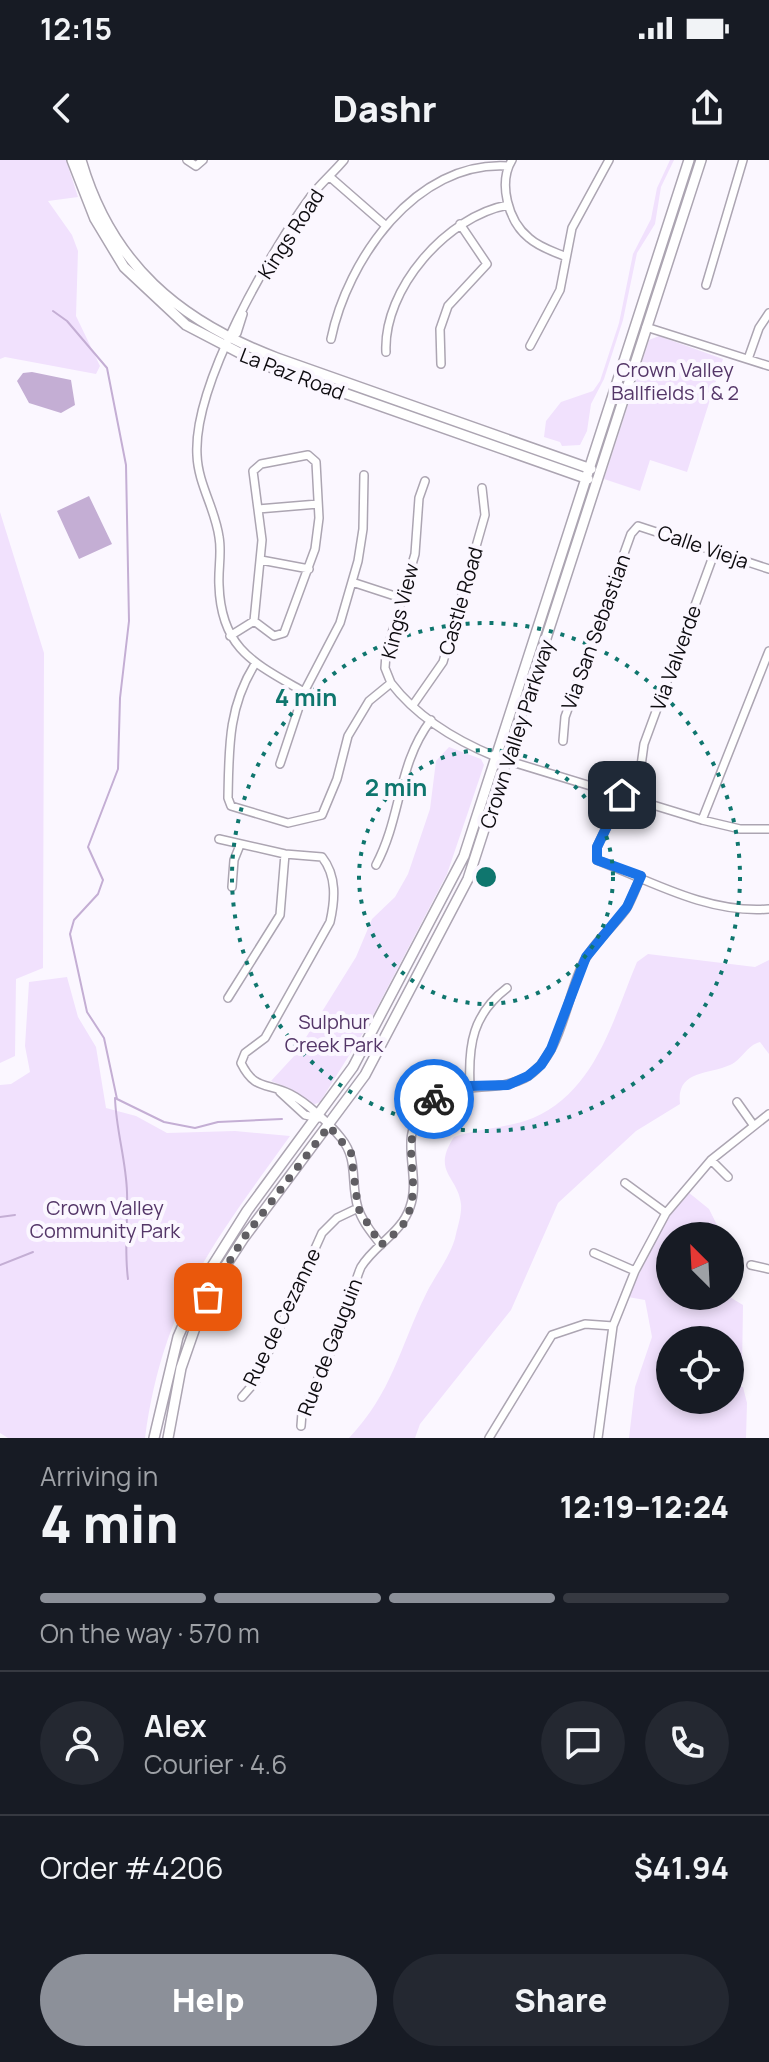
<!DOCTYPE html>
<meta charset="utf-8">
<style>
body{margin:0;font-family:Manrope,sans-serif;background:#242831;color:#f1f3f6;height:100vh;display:flex;flex-direction:column;font-size:30px;white-space:nowrap}
*{box-sizing:border-box;margin:0}
p{font-size:26px;color:#9ea1a6}
.icon{flex:none;width:44px;height:44px;fill:none;stroke:currentColor;stroke-width:2;stroke-linecap:round;stroke-linejoin:round}
.map{position:relative;height:1278px;overflow:hidden}
.drawer{display:flex;flex-direction:column;background:#171b24;flex:1}
.drawer>*{flex:none}
.needle{width:52px;rotate:336deg}
.tools{position:absolute;left:656px;top:1062px;display:grid;gap:16px}
.tools a{display:grid;place-items:center;width:88px;height:88px;border-radius:50%;background:#171b24;box-shadow:0 4px 12px #0003;font-size:40px}
.pin{position:absolute;display:grid;place-items:center;width:68px;height:68px;color:#fff;margin:-34px;border-radius:16px;box-shadow:0 4px 12px #0006}
.courier{position:absolute;display:grid;place-items:center;width:80px;height:80px;margin:-40px;border:6px solid #1a73e8;border-radius:50%;background:#fff;color:#222;box-shadow:0 2px 10px #0007}
.overview em{font-style:normal;font-weight:800}
.overview div{display:flex;flex-direction:column-reverse}
.overview{display:flex;align-items:center;justify-content:space-between;height:136px;padding:0 40px}
h1{font-size:52px;font-weight:800;line-height:60px}
.bar{display:grid;grid-template-columns:repeat(4,1fr);gap:12px 8px;align-content:center;height:96px;padding:0 40px}
.bar i{height:10px;border-radius:6px;background:#363941}
.bar .on{background:#8c9099}
.bar p{grid-column:span 4}
.line{display:flex;align-items:center;gap:20px;padding:0 40px;border-top:2px solid #363941}
.line div{flex:1}
.round{display:grid;place-items:center;flex:none;width:84px;height:84px;border-radius:42px;background:#242831}
.primary-button{display:flex;gap:16px;margin-top:auto;padding:16px 40px}
.primary-button a{flex:1;height:92px;border-radius:48px;background:#8c9099;color:#fff;font-size:32px;font-weight:800;line-height:92px;text-align:center}
.primary-button a+a{background:#242831;color:#f1f3f6}
.status{display:flex;justify-content:space-between;align-items:center;height:56px;padding:0 40px;background:#171b24;direction:ltr}
.status svg{height:22px;fill:currentColor}
header{display:flex;justify-content:space-between;align-items:center;height:104px;padding:0 40px;background:#171b24;font-size:36px;font-weight:800}
.map>svg:first-child{display:block}
</style>
<div class="status"><b>12:15</b><svg viewBox="0 0 49 12"><path d="M0 12V9h3v3zM5 12V6h3v6zM10 12V3h3v9zM15 12V0h3v12zM26 1h20v11H26zM47 4h2v5h-2z"/></svg></div>
<header><svg class="icon" aria-label="back" viewBox="0 0 24 24"><path d="M15 5l-7 7 7 7"/></svg>Dashr<svg class="icon" aria-label="share" viewBox="0 0 24 24"><path d="M12 15V3M7 8l5-5 5 5M5 13v7h14v-7"/></svg></header>
<div class="map">
<svg width="769" height="1278" viewBox="0 0 769 1278">
<rect width="100%" height="100%" fill="#fbf7ff"/>
<path fill="#f1e1fd" fill-rule="evenodd" d="M 0,0 L 66,0 L 78,37 L 48,41 L 72,75 L 78,91 L 76,156 L 100,206 L 96,214 L 5,197 L 0,199 Z
M 670,0 L 674,0 L 661,27 L 655,64 L 637,93 L 623,160 L 604,219 L 591,244 L 587,271 L 580,285 L 562,286 L 560,282 L 544,277 L 546,261 L 561,242 L 593,231 L 600,221 L 619,163 L 633,94 L 651,59 L 657,28 Z
M 659,176 L 723,199 L 687,312 L 650,300 L 640,331 L 604,319 L 649,180 Z
M 0,352 L 44,493 L 43,808 L 16,819 L 15,896 L 0,903 Z
M 449,587 L 481,599 L 484,605 L 447,714 L 368,865 L 320,942 L 313,945 L 289,928 L 271,921 L 295,895 L 356,797 L 372,759 L 395,737 L 408,714 L 430,649 L 436,601 Z
M 648,794 L 755,807 L 769,800 L 769,894 L 760,882 C 747,885 742,900 730,905 C 708,915 676,910 680,944 L 636,971 L 558,1043 L 511,1150 L 420,1264 L 415,1278 L 349,1278 C 392,1233 400,1187 426,1134 C 435,1115 452,1095 456,1074 C 458,1066 462,1053 461,1044 C 458,1016 431,1012 454,977 C 480,968 509,968 533,958 C 596,931 613,859 637,802 Z
M 67,817 L 78,857 L 96,887 L 106,948 L 136,956 L 167,973 L 235,971 L 290,976 C 214,1082 163,1144 145,1278 L 8,1278 L 0,1273 L 0,925 L 11,924 L 30,912 L 25,886 L 29,822 Z
M 688,1032 L 709,1049 L 718,1067 L 709,1076 L 670,1076 L 670,1136 L 728,1136 L 743,1145 L 742,1209 L 730,1210 L 733,1227 L 743,1227 L 747,1243 L 746,1278 L 629,1278 L 635,1227 L 652,1177 L 645,1140 L 628,1137 L 663,1065 ZM 670,1180 L 730,1180 L 730,1240 L 670,1240 Z"/>
<path fill="#c4aed4" d="M 32,212 L 71,220 L 75,245 L 61,253 L 29,243 L 17,221 L 23,213 Z
M 89,336 L 112,384 L 79,399 L 57,351 Z"/>
<g fill="none" stroke-linecap="round" stroke-linejoin="round">
<path stroke="#c4aed4" stroke-width="2" d="M 53,151 L 67,161 L 107,208 L 126,305 L 129,461 L 120,538 L 118,609 L 88,687 L 103,720 L 98,734 L 74,760 L 70,774 L 87,852 L 104,878 L 117,939 L 164,962 L 195,968 L 218,962 L 282,959
M 115,938 C 116,970 126,1000 127,1032 C 128,1062 124,1089 128,1119
M 0,1057 L 15,1055
M 0,1105 L 33,1092"/>
<g stroke="#aca5b2" stroke-width="10">
<path id="minor" d="M 187,0 L 196,6 L 203,0
M 512,0 C 498,23 508,61 529,78 C 539,87 552,91 564,96
M 330,17 L 385,65
M 706,125 L 743,0
M 646,167 L 769,206
M 230,179 L 237,173 L 243,154
M 331,179 C 347,101 415,0 508,6
M 530,186 L 560,130 L 572,68 L 609,0
M 386,192 C 383,129 447,56 508,45
M 748,199 L 759,168 L 769,153
M 441,204 L 440,169 L 448,146 L 487,104 L 460,64
M 258,349 L 318,344
M 261,400 L 309,409
M 352,422 L 401,438
M 230,476 L 254,461 L 274,476 L 284,473 L 315,389 L 319,358 L 316,302 L 308,295 L 261,304 L 253,311 L 262,380 L 254,461
M 255,504 C 228,547 229,588 228,638 L 231,646 L 288,663 L 322,655 L 337,619 L 348,576 L 369,541 L 391,523 L 385,508 L 386,494 L 415,394 L 419,338 L 425,321
M 391,523 C 417,557 457,581 496,597 L 702,660 L 740,669 L 769,669
M 304,532 C 254,503 221,489 219,425 C 218,409 222,393 219,377 C 215,348 198,324 197,295 C 193,225 270,92 311,36 C 321,23 334,12 344,0
M 413,545 L 443,502 L 485,355 L 482,328
M 563,581 L 565,557 L 631,374 L 638,366 L 769,409
M 280,604 L 304,532 L 340,463 L 358,401 L 363,369 L 364,315
M 641,606 L 644,584 L 715,391
M 622,635 L 597,687 L 597,700 C 652,722 709,754 769,749
M 702,660 L 769,491
M 219,679 L 285,694 L 322,697 C 337,716 335,740 330,762 L 265,878 L 245,893 L 241,903 C 255,931 266,922 290,934 C 306,942 329,963 341,978 C 359,1000 350,1023 358,1048 C 362,1062 373,1074 381,1085
M 376,705 C 402,656 397,605 431,560
M 232,727 L 234,700 L 240,685
M 228,838 L 280,755 L 285,694
M 470,926 C 468,884 473,854 507,828
M 280,932 L 305,955 L 318,958
M 737,942 L 754,966
M 711,1000 L 728,1017
M 625,1023 L 666,1053
M 594,1093 L 635,1111
M 751,1105 L 769,1109
M 242,1237 L 255,1222 L 322,1073 L 337,1058 L 358,1048
M 301,1266 L 302,1253 C 318,1218 336,1183 349,1148 C 353,1134 355,1120 361,1107 C 375,1084 401,1074 410,1047 C 422,1014 397,979 424,948 C 452,917 492,935 525,918 C 562,897 566,836 584,801 C 595,781 613,767 626,749 C 632,739 636,727 641,716
M 489,1278 L 552,1175 L 585,1164 L 613,1166
M 598,1278 L 613,1166 L 635,1111 L 666,1053 L 711,1000 L 769,954"/>
</g>
<g stroke="#aca5b2" stroke-width="12">
<path id="major" d="M 72,0 L 95,59 L 124,107 L 186,165 L 259,203 L 588,319
M 81,0 C 111,104 179,161 277,198 L 591,309
M 154,1278 L 178,1177 L 201,1124 L 247,1051 L 353,907 L 464,696 L 689,0
M 168,1278 L 181,1208 L 198,1159 L 217,1119 L 243,1079 L 365,915 L 468,719 L 701,0"/>
</g>
<use href="#minor" stroke="#fff" stroke-width="7"/>
<use href="#major" stroke="#fff" stroke-width="9"/>
</g>
<g fill="none" stroke-linecap="round" stroke-linejoin="round">
<path stroke="#605e63" stroke-width="8" stroke-dasharray="0 14.4" d="M 208,1137 L 243,1079 L 329,966 L 351,993 L 358,1048 L 381,1085 C 389,1078 399,1071 404,1063 C 429,1018 389,980 434,939"/>
<path stroke="#1a73e8" stroke-width="10" d="M 434,939 L 470,926 L 508,925 L 528,916 L 541,905 L 551,889 L 586,797 L 627,747 L 641,716 L 597,700 L 597,687 L 622,635"/>
</g>
<g fill="none" stroke="#0f766e" stroke-width="4" stroke-dasharray="4 8">
<circle cx="486" cy="717" r="127"/>
<circle cx="486" cy="717" r="254"/>
</g>
<g text-anchor="middle" stroke-width="8" stroke-linejoin="round" paint-order="stroke">
<g font-size="20" fill="#0d0b0f" stroke="#fbf7ff">
<text transform="translate(291 74) rotate(-57)" y="7">Kings Road</text>
<text transform="translate(292 214) rotate(21)" y="7">La Paz Road</text>
<text transform="translate(703 387) rotate(19)" y="7">Calle Vieja</text>
<text transform="translate(461 441) rotate(-74)" y="7">Castle Road</text>
<text transform="translate(400 451) rotate(-76)" y="7">Kings View</text>
<text transform="translate(596 472) rotate(-70)" y="7">Via San Sebastian</text>
<text transform="translate(676 498) rotate(-70)" y="7">Via Valverde</text>
<text transform="translate(517 574) rotate(-72)" y="7">Crown Valley Parkway</text>
<text transform="translate(282 1157) rotate(-64)" y="7">Rue de Cezanne</text>
<text transform="translate(330 1187) rotate(-69)" y="7">Rue de Gauguin</text>
</g>
<g font-size="20" fill="#543668" stroke="#fbf7ff">
<text x="675" y="217">Crown Valley<tspan x="675" dy="23">Ballfields 1 &amp; 2</tspan></text>
<text x="334" y="869">Sulphur<tspan x="334" dy="23">Creek Park</tspan></text>
<text x="105" y="1055">Crown Valley<tspan x="105" dy="23">Community Park</tspan></text>
</g>
</g>
<circle cx="486" cy="717" r="12" fill="#0f766e" stroke="#fbf7ff" stroke-width="4"/>
<g font-size="24" text-anchor="middle" font-weight="bold" fill="#0f766e" stroke="#fbf7ff" stroke-width="8" stroke-linejoin="round" paint-order="stroke">
<text x="306" y="546">4 min</text>
<text x="396" y="636">2 min</text>
</g>
</svg>
<div class="tools">
<a><svg class="needle" viewBox="-14 -14 28 28"><path d="M0-13l5 13h-10z" fill="#e53935"/><path d="M0 13l5-13h-10z" fill="#9ea1a6"/></svg></a>
<a><svg class="icon" aria-label="locate" viewBox="0 0 24 24"><circle cx="12" cy="12" r="6"/><path d="M12 2v4M12 18v4M2 12h4M18 12h4"/></svg></a>
</div>
<div class="pin" style="left:208px;top:1137px;background:#ea580c"><svg class="icon" aria-label="bag" viewBox="0 0 24 24"><path d="M5 8h14l-1 12H6zM9 8a3 3 0 0 1 6 0"/></svg></div>
<div class="pin" style="left:622px;top:635px;background:#1f2937"><svg class="icon" aria-label="home" viewBox="0 0 24 24"><path d="M3 11l9-7 9 7M6 9v11h12V9"/></svg></div>
<div class="courier" style="left:434px;top:939px"><svg class="icon" aria-label="bike" viewBox="0 0 24 24"><circle cx="6" cy="16" r="4"/><circle cx="18" cy="16" r="4"/><path d="M6 16l4-8h5l3 8M10 8l3 8H6M13 5h3"/></svg></div>
</div>
<section class="drawer">
<div class="overview"><div><h1>4 min</h1><p>Arriving in</p></div><em>12:19–12:24</em></div>
<div class="bar"><i class="on"></i><i class="on"></i><i class="on"></i><i></i><p>On the way · 570 m</p></div>
<div class="line" style="height:144px"><a class="round"><svg class="icon" aria-label="person" viewBox="0 0 24 24"><circle cx="12" cy="8" r="4"/><path d="M4 21q1-7 8-7t8 7"/></svg></a><div><b>Alex</b><p>Courier · 4.6</p></div><a class="round"><svg class="icon" aria-label="chat" viewBox="0 0 24 24"><path d="M4 5h16v11H9l-5 4z"/></svg></a><a class="round"><svg class="icon" aria-label="phone" viewBox="0 0 24 24"><path d="M5 4h4l2 5-3 2q2 4 5 5l2-3 5 2v4C11 20 4 13 5 4z"/></svg></a></div>
<div class="line" style="height:104px"><div>Order #4206</div><b>$41.94</b></div>
<div class="primary-button"><a>Help</a><a>Share</a></div>
</section>
